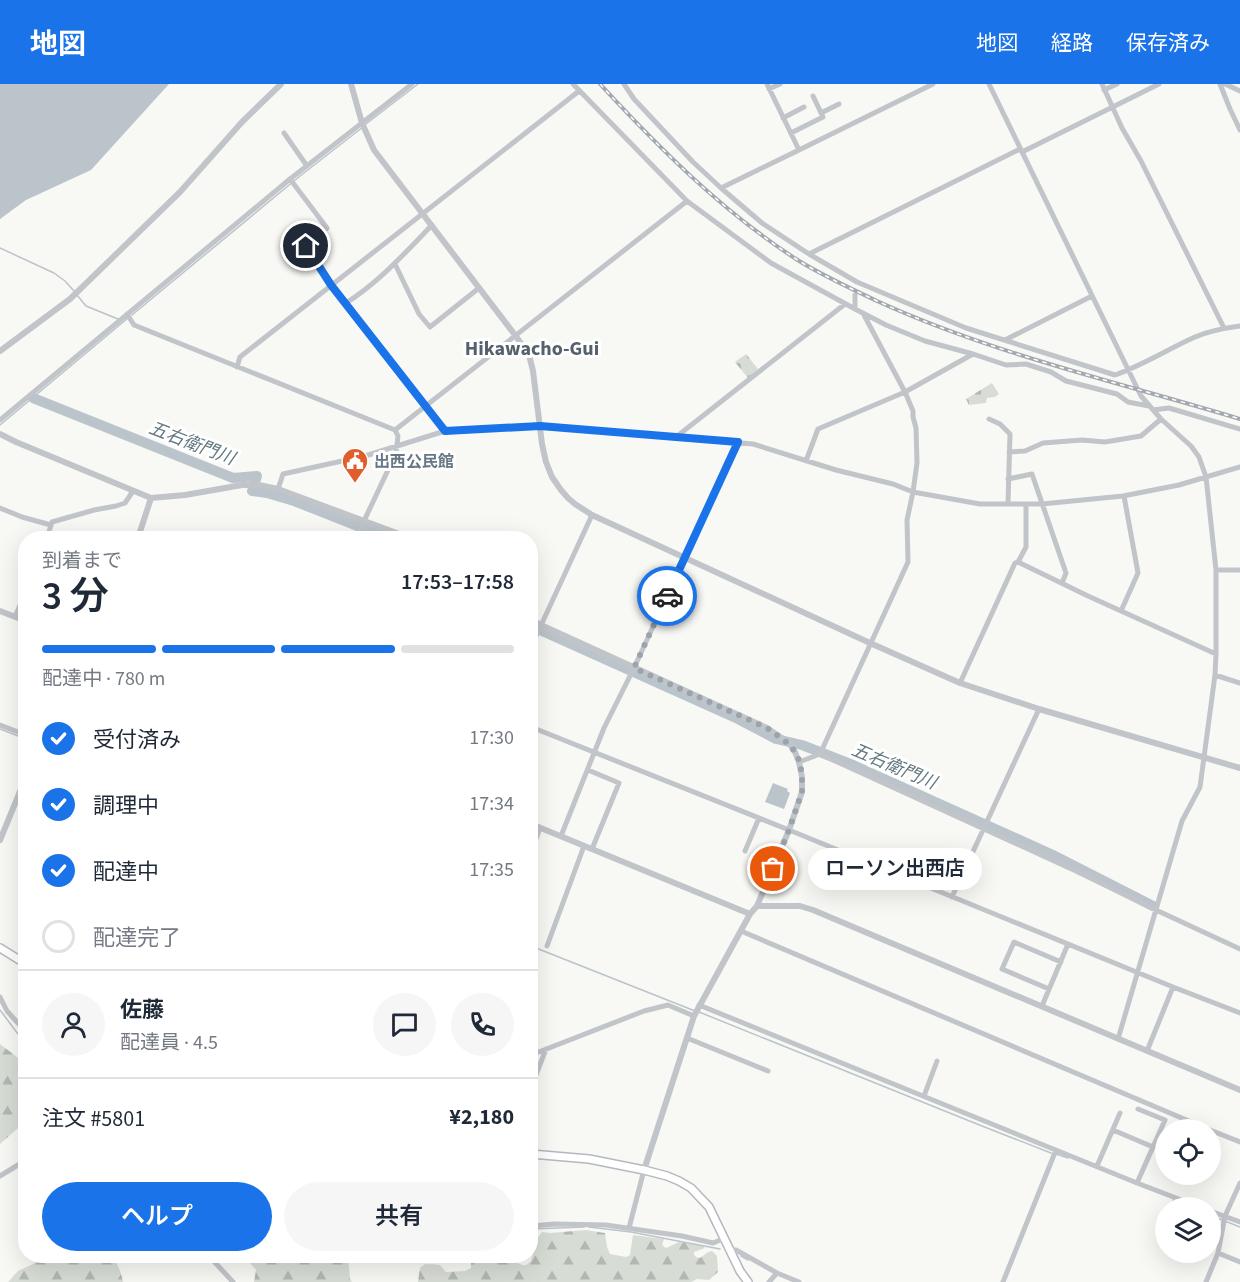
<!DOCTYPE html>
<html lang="ja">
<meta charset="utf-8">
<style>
body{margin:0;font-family:"Source Sans 3","Noto Sans JP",sans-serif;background:#f6f6f7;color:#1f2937;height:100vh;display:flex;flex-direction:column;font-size:22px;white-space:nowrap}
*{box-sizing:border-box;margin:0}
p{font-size:20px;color:#747a83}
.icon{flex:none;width:33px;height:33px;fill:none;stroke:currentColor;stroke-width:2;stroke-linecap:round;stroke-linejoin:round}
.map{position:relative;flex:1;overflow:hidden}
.drawer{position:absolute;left:18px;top:447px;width:520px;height:732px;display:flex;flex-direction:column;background:#fff;border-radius:24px;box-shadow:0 6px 24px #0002}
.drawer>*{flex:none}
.fabs{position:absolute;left:1155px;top:1035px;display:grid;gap:12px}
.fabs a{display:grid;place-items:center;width:66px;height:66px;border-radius:50%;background:#fff;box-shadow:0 6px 24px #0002;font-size:30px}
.pin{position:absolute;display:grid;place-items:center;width:51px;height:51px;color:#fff;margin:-26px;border:3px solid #fff;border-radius:50%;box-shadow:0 2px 6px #0007}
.courier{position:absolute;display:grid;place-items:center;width:60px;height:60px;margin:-30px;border:4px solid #1a73e8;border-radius:50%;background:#fff;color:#222;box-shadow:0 2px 8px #0007}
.bubble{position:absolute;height:42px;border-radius:21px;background:#fff;box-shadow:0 6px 24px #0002;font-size:20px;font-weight:600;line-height:42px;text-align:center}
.head em{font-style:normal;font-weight:600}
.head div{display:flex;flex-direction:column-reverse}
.head{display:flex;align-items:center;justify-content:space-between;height:102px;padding:0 24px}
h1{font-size:39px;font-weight:600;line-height:45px}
.bar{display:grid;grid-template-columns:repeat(4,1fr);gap:9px 6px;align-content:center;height:72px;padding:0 24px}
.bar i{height:8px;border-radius:4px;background:#e0e1e3}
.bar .active{background:#1a73e8}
.bar p{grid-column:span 4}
.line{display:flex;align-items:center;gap:15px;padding:0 24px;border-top:2px solid #e0e1e3}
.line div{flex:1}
.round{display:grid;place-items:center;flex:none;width:63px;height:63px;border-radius:32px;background:#f6f6f7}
ol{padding:0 24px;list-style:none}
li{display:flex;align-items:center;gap:18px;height:66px}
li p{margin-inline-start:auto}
li .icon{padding:6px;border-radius:50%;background:#1a73e8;color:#fff;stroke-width:4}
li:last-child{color:#747a83}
li i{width:33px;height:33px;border:3px solid #e0e1e3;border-radius:50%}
.cta{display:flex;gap:12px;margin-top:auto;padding:12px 24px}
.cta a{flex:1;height:69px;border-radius:36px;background:#1a73e8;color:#fff;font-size:24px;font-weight:600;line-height:69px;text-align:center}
.cta a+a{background:#f6f6f7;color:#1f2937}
header{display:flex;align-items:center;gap:36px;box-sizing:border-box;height:84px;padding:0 30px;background:#1a73e8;color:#fff}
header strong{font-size:28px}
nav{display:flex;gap:33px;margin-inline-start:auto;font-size:21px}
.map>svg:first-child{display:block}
</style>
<header>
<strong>地図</strong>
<nav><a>地図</a><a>経路</a><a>保存済み</a></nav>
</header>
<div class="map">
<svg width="1240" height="1198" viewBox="0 0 1240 1198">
<defs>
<pattern id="forest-firs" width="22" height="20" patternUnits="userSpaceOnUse" patternTransform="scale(1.5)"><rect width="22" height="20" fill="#d7ddd5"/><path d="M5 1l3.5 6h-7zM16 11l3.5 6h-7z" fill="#b2b8b2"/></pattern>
<pattern id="cemetery-stones" width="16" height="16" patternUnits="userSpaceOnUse" patternTransform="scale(1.5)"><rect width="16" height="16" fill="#d7ddd5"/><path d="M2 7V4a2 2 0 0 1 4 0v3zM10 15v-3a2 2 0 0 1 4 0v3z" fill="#b2b8b2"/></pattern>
</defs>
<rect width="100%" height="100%" fill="#f8f8f5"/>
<path fill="url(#forest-firs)" d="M 0,960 L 26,980 L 25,1038 L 0,1060 Z
M 586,1146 L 605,1149 L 607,1163 L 610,1170 L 626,1173 L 630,1171 L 633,1151 L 664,1155 L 662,1161 L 666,1164 L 679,1158 L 703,1162 L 705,1164 L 694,1168 L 694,1171 L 696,1173 L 700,1174 L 708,1168 L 712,1167 L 717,1172 L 718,1188 L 709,1196 L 697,1195 L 691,1198 L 418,1198 L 420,1184 L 425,1180 L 440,1181 L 446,1188 L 465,1187 L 471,1184 L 471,1172 L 503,1172 L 522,1181 L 526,1181 L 531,1177 L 537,1155 L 542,1148 L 550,1149 Z
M 50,1172 L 110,1172 C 118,1178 121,1188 123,1198 L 8,1198 L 18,1187 Z
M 244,1172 L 348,1172 L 350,1195 L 352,1198 L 254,1198 L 256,1186 Z"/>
<path fill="url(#cemetery-stones)" d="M 746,270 L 758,285 L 748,294 L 735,278 Z
M 992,299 L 999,310 L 995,313 L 987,314 L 986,319 L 969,321 L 966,315 Z"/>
<path fill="#bac4ca" d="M 0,0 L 169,0 L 91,86 L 26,116 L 0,135 Z
M 773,699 L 788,705 L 787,707 L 790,709 L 784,725 L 765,718 Z"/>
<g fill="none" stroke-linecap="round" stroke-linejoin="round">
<path stroke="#bac4ca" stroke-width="1.5" d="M 366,40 L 418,0
M 0,164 L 54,189 L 65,197 L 74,207
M 77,211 L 86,222 L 118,235
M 132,231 L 300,92 L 363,43
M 0,341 L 128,234
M 0,645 L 26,655
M 531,862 L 695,927
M 0,926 L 18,950 L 26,957
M 699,928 L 982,1042 L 1051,1069
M 1056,1070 L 1068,1074
M 1173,1116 L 1193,1124
M 1210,1131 L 1240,1143
M 589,1143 L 631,1148 L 720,1165
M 531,1145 L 584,1143
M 741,1172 L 748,1176"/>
<path stroke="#bac4ca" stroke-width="10" d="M 33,314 L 233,394 L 257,392 L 252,407 L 267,409 L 294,417 L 388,454
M 531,542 L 738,635 L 776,655 L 802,661 L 853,681 L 1053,771 L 1153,822"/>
<g stroke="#b4b9be" stroke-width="10">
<path id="secondary" d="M 0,864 L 26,880
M 531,1070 L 589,1075 L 644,1086 L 667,1092 L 679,1097 L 691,1104 L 709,1123 L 740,1187 L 748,1198"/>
</g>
<path stroke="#c1c5c9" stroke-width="5" d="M 573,0 L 687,117 L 771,179 L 855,225 L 886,241 L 925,257 L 973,270 L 1006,281 L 1026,280 L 1051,288 L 1066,297 L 1117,310 L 1128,318 L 1149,322
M 624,0 L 634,15 L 693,78 L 721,104 L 762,139 L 809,170 L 857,198 L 966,244 L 1115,291 C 1143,281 1168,265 1195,253 C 1209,247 1225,244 1240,242
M 989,0 L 1141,312 L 1161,335 L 1191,362 L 1199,373 L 1206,393 L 1216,486 L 1216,570 L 1215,591 L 1200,703 L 1182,737 L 1118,955
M 1102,0 L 1122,44 L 1141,77 L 1224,244
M 1220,0 L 1230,25 L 1240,46
M 1225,0 L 1240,7
M 769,5 L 780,0
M 1104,6 L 1117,0
M 821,29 L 839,20
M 783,34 L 804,23
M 284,49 L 307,82
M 791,49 L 823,33 L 813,12
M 799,66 L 933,0
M 1022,68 L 1159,0
M 290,95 L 327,144 L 306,162 L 331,201 L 445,347
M 721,104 L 799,66 L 767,0
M 809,170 L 1020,65
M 395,180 L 419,230 L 430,243 L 479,204
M 346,219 C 379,198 405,169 432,141
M 855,225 L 855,211
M 127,230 L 134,241 L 395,346 L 687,117
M 1005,256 L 1092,212
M 237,283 L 240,273 L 579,7
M 1153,326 L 1169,324 L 1240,345
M 989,335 L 1000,340 L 1010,350 L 1008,420
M 0,336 L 290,95 L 412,0
M 676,353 L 845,220
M 1009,368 L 1025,367 L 1043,359 L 1082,356 L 1105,358 L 1141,352 L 1161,335
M 806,377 L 818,345 L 905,308 L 973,270
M 1008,395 L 1032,390 L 1066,489 L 1062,499
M 278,405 L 283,390 L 365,372 L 445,347 L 540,341 L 753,360 L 836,386 L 893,400 L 913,408 L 980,420 L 1042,420 L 1123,412 L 1179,401 L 1240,383
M 1026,420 L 1026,463 L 1018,478 L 1088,512 L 1216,570
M 0,424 L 22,433 L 51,441
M 49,448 L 65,454
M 47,454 L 52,438 L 94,426 L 116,422 L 125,419 L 133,407
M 356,454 L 396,369 L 398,352 L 395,346
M 1216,486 L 1240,486
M 1121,527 L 1138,489 L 1124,412
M 15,533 L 26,507
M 531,563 L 592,431
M 1215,591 L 1240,599
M 960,599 L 1015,479 L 1018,478
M 0,641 L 26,651
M 531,643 L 789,746 L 1173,903 L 1240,929
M 820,670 L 908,478 L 907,436 L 913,408 L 917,379 L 916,344 L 913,333 L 913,327 L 905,308 L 864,231
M 799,678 L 820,670 L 1076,787 L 1156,826 L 1240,865
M 588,686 L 619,699 L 592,765
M 561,752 L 604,644 L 634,584 L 738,358
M 745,767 L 759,734
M 531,769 L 540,744
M 952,813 L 1039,625
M 741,847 L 1210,1046
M 547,862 L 584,762
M 1049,905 L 1002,885 L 1014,858 L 1061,878
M 0,913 L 7,927 L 26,948
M 699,921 L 1137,1099 L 1202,1124
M 1042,922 L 1068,860
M 687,954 L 768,987
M 1147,967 L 1173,903
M 531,971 L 644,927 L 668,921 L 694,932
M 531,1004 L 546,965
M 924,1012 L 937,977
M 1113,1046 L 1153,1063
M 1210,1046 L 1240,1058
M 1097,1082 L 1120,1029
M 0,1092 L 26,1076
M 1137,1099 L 1165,1036 L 1138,1025
M 1210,1127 L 1240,1138
M 531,1142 L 555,1140 L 606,1141 L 682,1152 L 713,1159 L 725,1154
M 629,1144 L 644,1086
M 730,1166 L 736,1166 L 777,1189 L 799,1198
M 1218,1169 L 1240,1178
M 209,1172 L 233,1198
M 769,1198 L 777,1189
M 1003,1198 L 1056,1066
M 1206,1198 L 1218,1169 L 1225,1132 L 1240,1099"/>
<path stroke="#c1c5c9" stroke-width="6" d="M 351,0 L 362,39 L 374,66 L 515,251 L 529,271 L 533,287 L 542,360 L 546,378 L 552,393 L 561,406 L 568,414 L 575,420 L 592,431 L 870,559 L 960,599 L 1039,625 L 1240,684
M 0,267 L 70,215 L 180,108 L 242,38 L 281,0
M 0,350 L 16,358 L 151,414 L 185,411 L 242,401 L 259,401 L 278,405 L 410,454
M 138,454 L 151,414
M 0,527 L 26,537
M 531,535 L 541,541 L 767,644 L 789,659 L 795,668 L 799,678 L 802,693 L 802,708 L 789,746 L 757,822 L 750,830 L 694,932 L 644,1086
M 531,740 L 750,830
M 0,756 L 26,693
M 757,822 L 800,822 L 813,826 L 1240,1006"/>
<use href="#secondary" stroke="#fff" stroke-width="7"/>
<g stroke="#a2a9af" stroke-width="4">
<path id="rail" d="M 600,0 C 660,65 722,127 796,175 C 821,191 850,204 877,217 C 993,270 1118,298 1240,335"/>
</g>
<use href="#rail" stroke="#fff" stroke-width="1.5" stroke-dasharray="4.5" stroke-linecap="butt"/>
</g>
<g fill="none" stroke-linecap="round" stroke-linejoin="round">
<path stroke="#9aa4ad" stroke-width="6" stroke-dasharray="0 10.8" d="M 667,512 L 634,584 L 767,644 L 789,660 L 795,668 L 800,678 L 802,693 L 802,708 L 789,746 L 773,785"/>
<path stroke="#1a73e8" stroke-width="8" d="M 306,162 L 331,201 L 445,347 L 540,342 L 738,358 L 667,512"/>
</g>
<defs>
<g id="civic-pin" transform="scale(1.35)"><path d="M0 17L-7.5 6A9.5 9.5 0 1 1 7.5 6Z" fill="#e15e2c" stroke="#fff"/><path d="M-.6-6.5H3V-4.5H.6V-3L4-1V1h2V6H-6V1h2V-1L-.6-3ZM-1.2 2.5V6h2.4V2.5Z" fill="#fff"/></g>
</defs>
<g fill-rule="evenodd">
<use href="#civic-pin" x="355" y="377"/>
</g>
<g text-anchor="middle" stroke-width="6" stroke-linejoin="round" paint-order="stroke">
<g font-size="16" font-weight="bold" fill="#677786" stroke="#fff" text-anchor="start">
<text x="374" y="383">出西公民館</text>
</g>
<g font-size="18" font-style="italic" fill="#637882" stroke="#fff">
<text transform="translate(192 359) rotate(21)" y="6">五右衛門川</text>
<text transform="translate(894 682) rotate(23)" y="6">五右衛門川</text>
</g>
<g font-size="20" font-weight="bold" fill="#55616b" stroke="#fff">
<text x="532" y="271">Hikawacho-Gui</text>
</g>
</g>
</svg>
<div class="fabs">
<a><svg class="icon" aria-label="locate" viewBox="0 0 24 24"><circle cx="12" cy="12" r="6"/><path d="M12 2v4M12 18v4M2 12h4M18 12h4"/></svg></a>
<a><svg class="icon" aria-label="layers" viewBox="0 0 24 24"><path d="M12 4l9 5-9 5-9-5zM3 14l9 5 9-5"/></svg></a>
</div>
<div class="pin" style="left:773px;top:785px;background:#ea580c"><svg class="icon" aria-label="bag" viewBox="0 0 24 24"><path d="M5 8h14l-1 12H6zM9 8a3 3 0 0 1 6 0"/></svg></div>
<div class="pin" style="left:306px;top:162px;background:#1f2937"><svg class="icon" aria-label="home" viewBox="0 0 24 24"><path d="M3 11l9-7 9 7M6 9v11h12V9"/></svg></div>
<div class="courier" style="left:667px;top:512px"><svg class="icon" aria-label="car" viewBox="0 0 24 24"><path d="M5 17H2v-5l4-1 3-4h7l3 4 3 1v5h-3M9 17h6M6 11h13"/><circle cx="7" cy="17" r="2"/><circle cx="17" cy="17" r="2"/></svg></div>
<div class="bubble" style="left:808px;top:764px;width:174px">ローソン出西店</div>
<section class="drawer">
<div class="head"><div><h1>3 分</h1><p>到着まで</p></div><em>17:53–17:58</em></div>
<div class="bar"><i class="active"></i><i class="active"></i><i class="active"></i><i></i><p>配達中 · 780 m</p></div>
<ol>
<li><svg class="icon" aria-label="check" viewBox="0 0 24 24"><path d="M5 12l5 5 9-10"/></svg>受付済み<p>17:30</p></li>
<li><svg class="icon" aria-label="check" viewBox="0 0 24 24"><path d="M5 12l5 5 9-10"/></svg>調理中<p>17:34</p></li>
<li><svg class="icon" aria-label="check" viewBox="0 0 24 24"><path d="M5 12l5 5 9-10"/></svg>配達中<p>17:35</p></li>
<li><i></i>配達完了</li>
</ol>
<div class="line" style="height:108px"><a class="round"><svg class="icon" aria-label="person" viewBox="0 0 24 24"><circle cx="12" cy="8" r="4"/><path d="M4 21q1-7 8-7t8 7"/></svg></a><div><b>佐藤</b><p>配達員 · 4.5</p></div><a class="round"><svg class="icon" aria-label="chat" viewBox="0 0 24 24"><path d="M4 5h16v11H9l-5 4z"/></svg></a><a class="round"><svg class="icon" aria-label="phone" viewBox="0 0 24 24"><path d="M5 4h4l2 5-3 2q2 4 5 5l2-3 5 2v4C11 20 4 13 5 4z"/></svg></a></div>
<div class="line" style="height:78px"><div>注文 #5801</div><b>¥2,180</b></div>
<div class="cta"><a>ヘルプ</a><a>共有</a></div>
</section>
</div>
